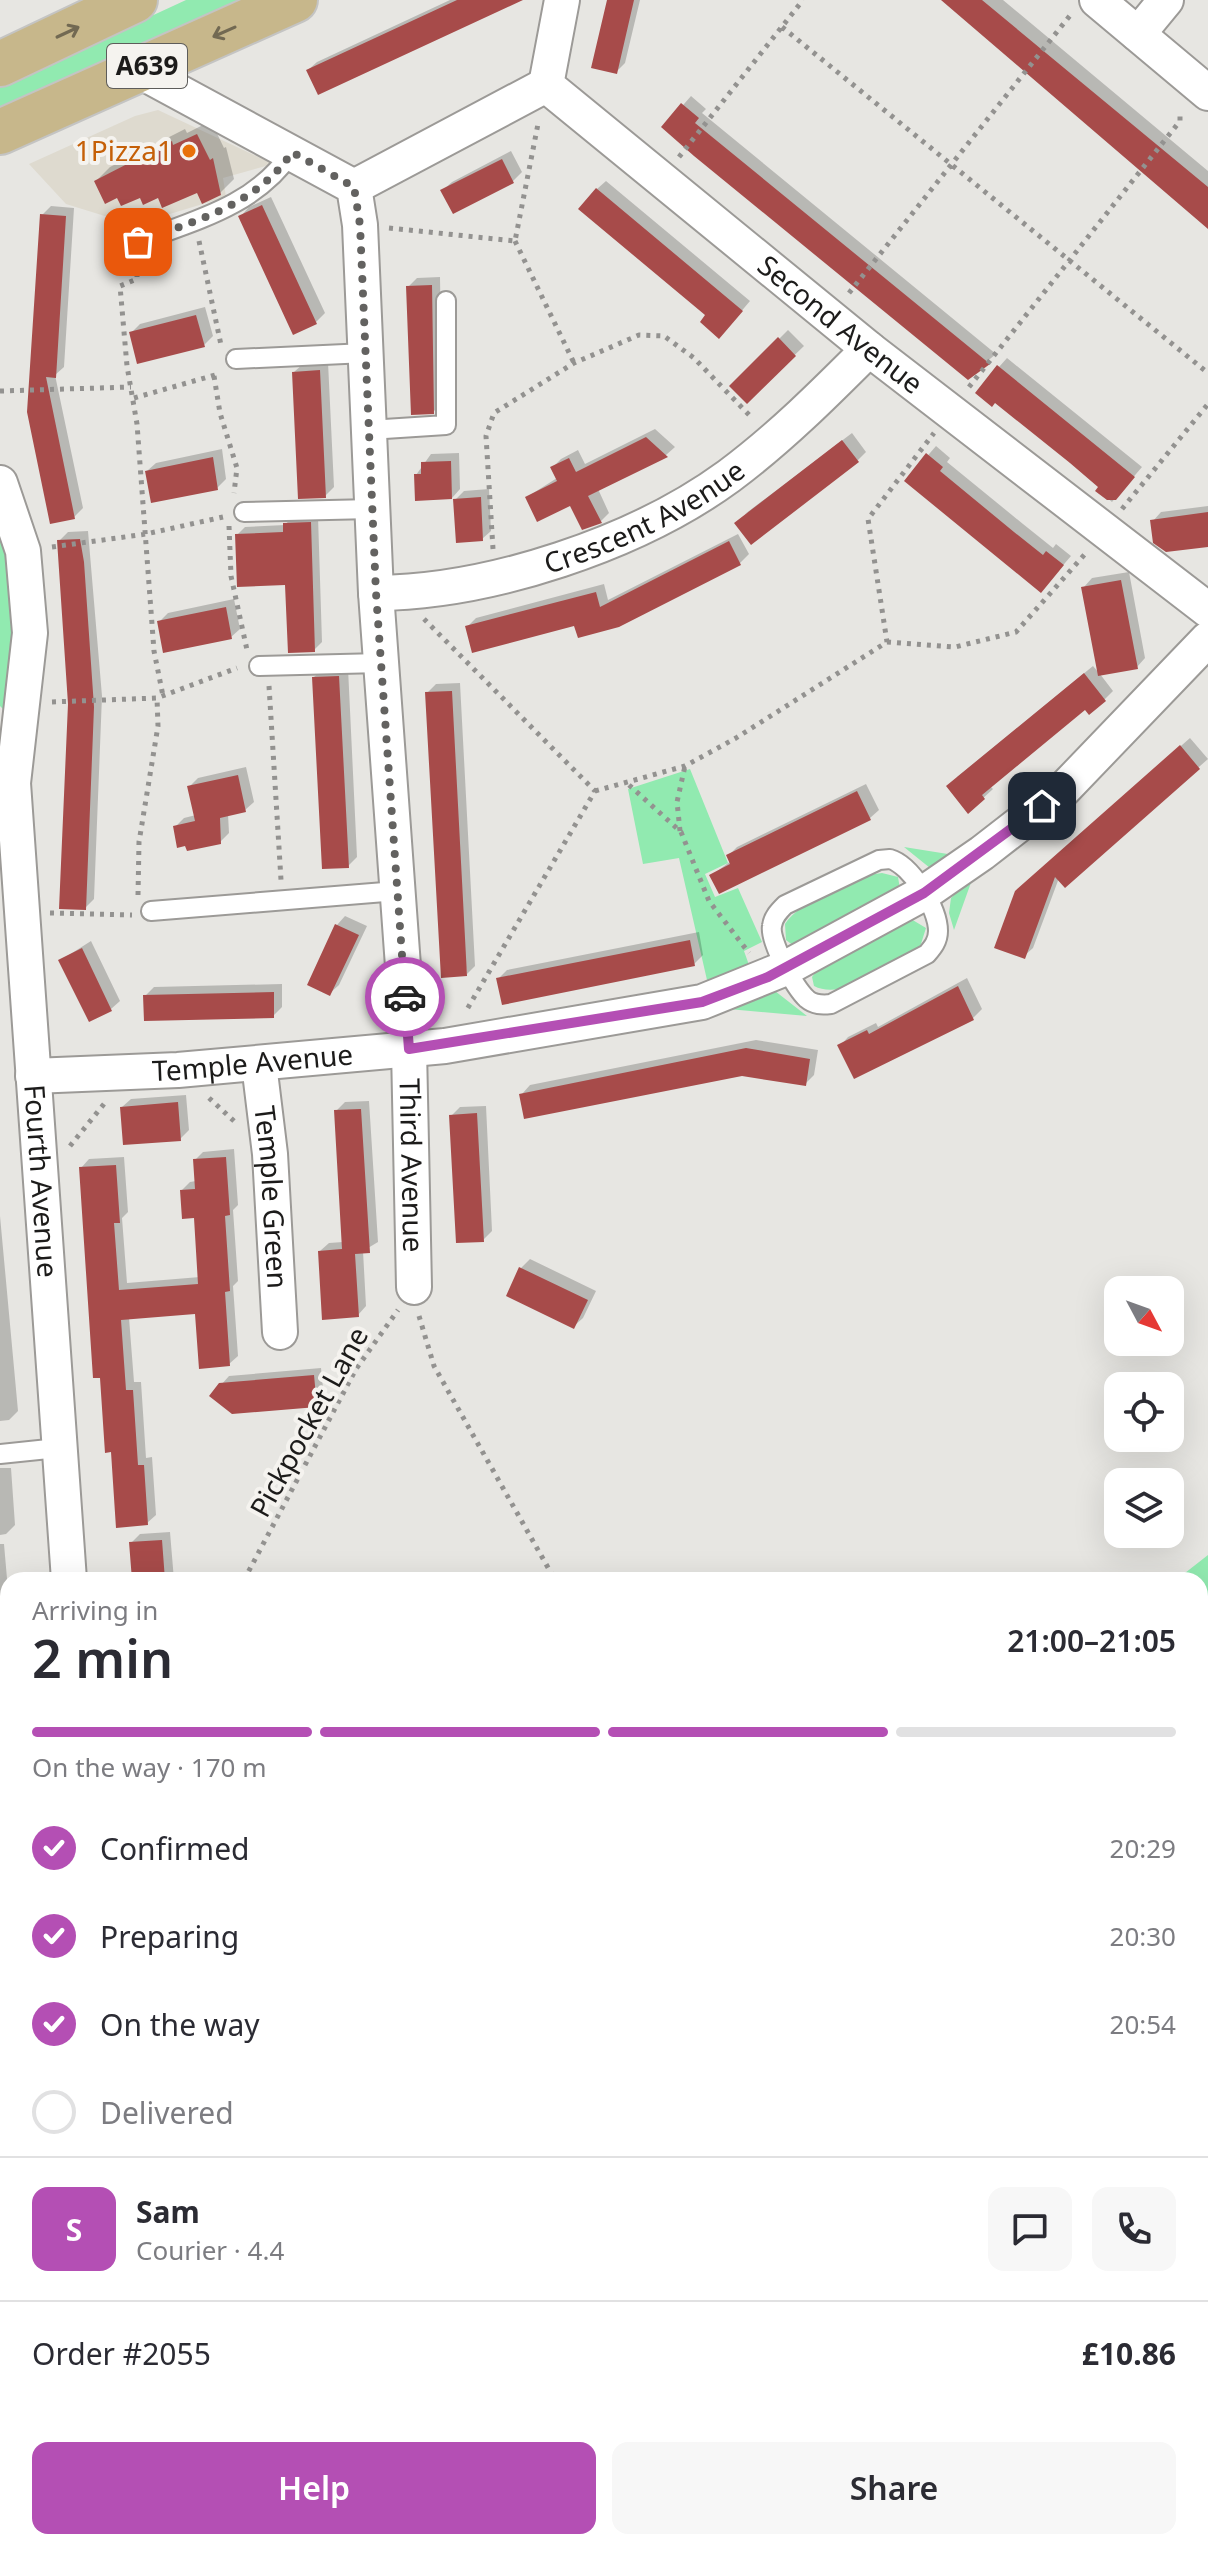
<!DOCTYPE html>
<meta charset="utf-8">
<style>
body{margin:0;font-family:"Noto Sans",sans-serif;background:#f7f7f7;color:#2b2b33;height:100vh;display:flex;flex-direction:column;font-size:30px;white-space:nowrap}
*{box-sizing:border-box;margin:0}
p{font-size:26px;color:#7c7c81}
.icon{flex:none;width:44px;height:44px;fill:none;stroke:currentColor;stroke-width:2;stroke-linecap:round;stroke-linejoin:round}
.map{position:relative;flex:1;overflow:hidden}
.details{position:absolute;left:0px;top:1572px;width:1208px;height:978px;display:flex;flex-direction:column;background:#fff;border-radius:24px 24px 0 0;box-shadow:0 8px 32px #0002}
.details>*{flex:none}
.needle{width:52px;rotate:131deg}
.buttons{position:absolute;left:1104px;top:1276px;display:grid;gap:16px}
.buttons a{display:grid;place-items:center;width:80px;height:80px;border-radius:16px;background:#fff;box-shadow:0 8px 32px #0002;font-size:40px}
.pin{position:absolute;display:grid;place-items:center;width:68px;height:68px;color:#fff;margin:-34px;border-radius:16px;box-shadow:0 4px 12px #0006}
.courier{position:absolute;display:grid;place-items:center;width:80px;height:80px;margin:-40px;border:6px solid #b44fb4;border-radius:50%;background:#fff;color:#222;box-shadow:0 2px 10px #0007}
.head em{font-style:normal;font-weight:600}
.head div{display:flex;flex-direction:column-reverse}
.head{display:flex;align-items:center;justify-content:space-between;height:136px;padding:0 32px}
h1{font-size:52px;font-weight:600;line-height:60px}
.bar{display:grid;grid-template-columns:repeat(4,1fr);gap:12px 8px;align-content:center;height:96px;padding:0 32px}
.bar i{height:10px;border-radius:6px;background:#e1e1e2}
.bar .on{background:#b44fb4}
.bar p{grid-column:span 4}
.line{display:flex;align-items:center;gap:20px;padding:0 32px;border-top:2px solid #e1e1e2}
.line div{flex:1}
.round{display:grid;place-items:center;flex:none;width:84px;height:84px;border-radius:16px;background:#f7f7f7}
ol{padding:0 32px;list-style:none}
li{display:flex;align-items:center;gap:24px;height:88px}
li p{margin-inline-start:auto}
li .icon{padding:8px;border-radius:50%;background:#b44fb4;color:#fff;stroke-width:4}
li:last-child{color:#7c7c81}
li i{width:44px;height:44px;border:4px solid #e1e1e2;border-radius:50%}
.button{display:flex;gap:16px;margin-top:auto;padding:16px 32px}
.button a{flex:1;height:92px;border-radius:16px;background:#b44fb4;color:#fff;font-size:32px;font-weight:600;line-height:92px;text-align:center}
.button a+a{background:#f7f7f7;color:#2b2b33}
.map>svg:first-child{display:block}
</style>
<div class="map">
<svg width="1208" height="2549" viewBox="0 0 1208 2549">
<rect width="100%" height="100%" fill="#e7e6e2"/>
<path fill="#dedacf" d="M 158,110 L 273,164 L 223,178 L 226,197 L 163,216 L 108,217 L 66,204 L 29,164 L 135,116 Z"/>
<path fill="#91eab0" d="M 186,0 L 261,0 L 0,116 L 0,86 Z
M 0,523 L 18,597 L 4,710 L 0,706 Z
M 690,769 L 728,863 L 705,874 L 715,897 L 738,888 L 762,942 L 744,951 L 749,965 L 707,980 L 679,858 L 643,864 L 628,789 Z
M 904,847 L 954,855 L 930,868 Z
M 882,873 L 898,877 L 900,889 L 794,946 L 786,940 L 785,924 C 799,902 856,875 882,873 Z
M 973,877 L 954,930 L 949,913 L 951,898 Z
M 911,919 L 926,928 L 920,947 L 912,954 C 887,967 842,1001 814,986 L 812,977 L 819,968 Z
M 775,991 L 807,1016 L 728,1009 Z
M 1208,1555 L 1208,2549 L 0,2549 L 0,2500 L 8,2494 L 8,2542 L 1200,2542 L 1200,1580 L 1176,1580 Z
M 8,1750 L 8,2005 L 0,2019 L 0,1751 Z"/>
<path fill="#0003" d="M 450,0 L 504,0 L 308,70 L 317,62 Z
M 609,0 L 640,0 L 625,63 L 616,72 Z
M 944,0 L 1003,0 L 1208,171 L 1208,224 Z
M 691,96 L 706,109 L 702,113 L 996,354 L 968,377 L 664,127 Z
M 211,121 L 224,148 L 226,147 L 234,179 L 220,193 L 198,190 L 158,196 L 118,195 L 96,181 L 110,167 L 185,129 L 187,133 Z
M 511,151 L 522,172 L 513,181 L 454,212 L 443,190 L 452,182 Z
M 606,181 L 750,301 L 728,327 L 708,315 L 597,189 Z
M 271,197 L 325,313 L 316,322 L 241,216 L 249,207 Z
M 51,206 L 74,208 L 64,367 L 55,375 L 83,508 L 74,517 L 29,412 L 42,215 Z
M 440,277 L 442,403 L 433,412 L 408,287 L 417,278 Z
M 205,307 L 213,336 L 204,345 L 131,333 L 140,324 Z
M 788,330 L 804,346 L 747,401 L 732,386 Z
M 1007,358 L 1142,467 L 1112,502 L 1098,490 L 1101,487 L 999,367 Z
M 328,362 L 334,487 L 325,496 L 294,372 L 303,364 Z
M 655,429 L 675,447 L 666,455 L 598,489 L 609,513 L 601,521 L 570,503 L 527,497 L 557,478 L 552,468 L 561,459 L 578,450 L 585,464 Z
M 852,433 L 866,452 L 858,460 L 745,514 Z
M 936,446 L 950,458 L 947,462 L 1023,524 L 1053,548 L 1056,544 L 1071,556 L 1053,577 L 906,481 Z
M 222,449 L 226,479 L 217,488 L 147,471 L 156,463 Z
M 459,453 L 460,489 L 452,498 L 416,475 L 431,454 Z
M 489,489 L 491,531 L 482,539 L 455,500 L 464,491 Z
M 1208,506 L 1208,545 L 1153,521 L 1161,512 Z
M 293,516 L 318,516 L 322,642 L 314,650 L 287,583 L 237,535 L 245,527 L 285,525 Z
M 88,531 L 102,696 L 94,899 L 85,908 L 59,541 L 68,532 Z
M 738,534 L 749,554 L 740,563 L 576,624 L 467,627 L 476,618 L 604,584 L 608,600 Z
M 1129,572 L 1145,658 L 1137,667 L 1100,674 L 1113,691 L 1105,699 L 1085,708 L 990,786 L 993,789 L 969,811 L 957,777 L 1093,666 L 1099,673 L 1084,587 L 1092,578 Z
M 234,599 L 240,629 L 231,637 L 159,622 L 168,613 Z
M 348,668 L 357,857 L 348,866 L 314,677 L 323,669 Z
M 460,683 L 475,966 L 467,974 L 427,693 L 436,684 Z
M 1190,738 L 1208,759 L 1065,885 L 1059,878 L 1033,948 L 1024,956 L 1026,882 Z
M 246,767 L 254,802 L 245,810 L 228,814 L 229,833 L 220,842 L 175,827 L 184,818 L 196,815 L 190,786 L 198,778 Z
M 866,784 L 879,810 L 870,818 L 720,892 L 712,875 L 731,861 L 728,856 L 737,847 Z
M 345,916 L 367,926 L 339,985 L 330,993 L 337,925 Z
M 699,932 L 703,955 L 694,964 L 498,979 L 507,970 Z
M 91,941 L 120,1001 L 111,1009 L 61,960 Z
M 967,978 L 982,1009 L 973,1018 L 840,1046 L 848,1037 L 876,1023 L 878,1027 Z
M 282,984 L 282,1007 L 273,1016 L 145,996 L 154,987 Z
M 756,1040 L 818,1050 L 814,1075 L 805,1084 L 742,1074 L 522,1094 L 530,1085 Z
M 186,1095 L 189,1130 L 180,1139 L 122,1107 L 131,1099 Z
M 369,1101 L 378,1242 L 363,1251 L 366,1306 L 358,1315 L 320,1251 L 329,1243 L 343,1242 L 336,1111 L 345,1102 Z
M 486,1106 L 492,1231 L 483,1240 L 451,1116 L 460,1107 Z
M 234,1149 L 238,1205 L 233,1210 L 238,1281 L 233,1286 L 238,1356 L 229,1364 L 197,1312 L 129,1318 L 134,1382 L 141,1382 L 146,1458 L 152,1457 L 156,1515 L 147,1523 L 113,1450 L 81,1168 L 89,1159 L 124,1157 L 128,1212 L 122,1218 L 127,1283 L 200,1277 L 196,1216 L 182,1190 L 190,1182 L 196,1181 L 195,1160 L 203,1152 Z
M 0,1216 L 18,1411 L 9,1420 L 0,1421 Z
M 530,1259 L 596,1291 L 583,1318 L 574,1326 L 521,1268 Z
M 321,1368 L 324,1398 L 316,1405 L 221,1385 L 229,1376 Z
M 0,1468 L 11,1468 L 15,1525 L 6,1534 L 0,1535 Z
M 170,1532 L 174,1580 L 134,1580 L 131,1543 L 140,1534 Z
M 0,1544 L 4,1544 L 8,1590 L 8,1602 L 0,1610 Z
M 0,1617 L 8,1629 L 8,1689 L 0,1694 Z"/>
<path fill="#a74b4a" d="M 457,0 L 523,0 L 318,95 L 306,70 Z
M 607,0 L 634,0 L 617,74 L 591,68 Z
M 941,0 L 982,0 L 1208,187 L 1208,229 Z
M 681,103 L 699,118 L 695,123 L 990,364 L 968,380 L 694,156 L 661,127 Z
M 197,134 L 210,160 L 213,158 L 221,195 L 202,204 L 197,193 L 162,208 L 158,198 L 143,205 L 140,198 L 121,206 L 117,198 L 105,204 L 94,181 L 172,141 L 173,145 Z
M 502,159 L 514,183 L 453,214 L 440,190 Z
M 596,188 L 743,311 L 719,339 L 700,322 L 705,315 L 578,209 Z
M 262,205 L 317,324 L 293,335 L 238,216 Z
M 40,214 L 66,216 L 56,378 L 46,377 L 75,519 L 50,524 L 27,412 Z
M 432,285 L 434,414 L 411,415 L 406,286 Z
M 196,315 L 205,347 L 137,364 L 129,332 Z
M 778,337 L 796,356 L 747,404 L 729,386 Z
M 997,365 L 1135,477 L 1116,500 L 1107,500 L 1095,491 L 1098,487 L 1070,463 L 995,403 L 992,407 L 975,393 Z
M 320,370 L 326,498 L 298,499 L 292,372 Z
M 646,437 L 668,457 L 588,496 L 602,523 L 582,530 L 570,506 L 537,522 L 525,497 L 557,481 L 550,467 L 569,458 L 576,472 Z
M 842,440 L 859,462 L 751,545 L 734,523 Z
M 926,453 L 943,467 L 940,471 L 1014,532 L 1043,555 L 1046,551 L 1064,565 L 1041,593 L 904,481 Z
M 213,457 L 218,490 L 151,503 L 145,471 Z
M 451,461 L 452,499 L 415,501 L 414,474 L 421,474 L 421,462 Z
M 481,497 L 483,541 L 456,543 L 453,499 Z
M 1208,512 L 1208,547 L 1166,552 L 1153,543 L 1150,520 Z
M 311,522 L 315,652 L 288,653 L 285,585 L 237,587 L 235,534 L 283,532 L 283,523 Z
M 80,539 L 84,562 L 94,707 L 86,910 L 59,909 L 68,704 L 57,540 Z
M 729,541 L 741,565 L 619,627 L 578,638 L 574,626 L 472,653 L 465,626 L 596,592 L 600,607 Z
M 1121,580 L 1138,669 L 1098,676 L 1081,587 Z
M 226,607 L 232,639 L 163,653 L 157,621 Z
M 1084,673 L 1106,701 L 1089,715 L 1085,710 L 982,795 L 985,799 L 968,814 L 946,786 Z
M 339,676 L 349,868 L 322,869 L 312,677 Z
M 452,691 L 467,976 L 441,978 L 425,692 Z
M 1180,745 L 1200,769 L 1065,888 L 1055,877 L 1025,959 L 994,948 L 1015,891 Z
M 238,775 L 246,812 L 220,818 L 221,844 L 187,851 L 185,846 L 177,848 L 173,826 L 195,821 L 187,786 Z
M 857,791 L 871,820 L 719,894 L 709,875 L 730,864 L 726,855 Z
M 335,924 L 359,935 L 330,996 L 307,985 Z
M 690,940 L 695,966 L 502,1005 L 496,978 Z
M 82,948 L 112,1011 L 89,1022 L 58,960 Z
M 958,986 L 974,1020 L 854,1079 L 837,1045 L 867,1030 L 869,1034 Z
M 274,992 L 274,1018 L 144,1021 L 143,995 Z
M 746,1048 L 810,1059 L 806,1086 L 742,1076 L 524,1119 L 519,1094 Z
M 178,1102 L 181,1141 L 123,1145 L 120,1107 Z
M 361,1109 L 370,1253 L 355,1254 L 359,1317 L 322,1320 L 318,1251 L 342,1249 L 334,1110 Z
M 477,1113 L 484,1242 L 456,1243 L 449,1115 Z
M 226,1157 L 230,1215 L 225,1216 L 230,1291 L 225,1292 L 230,1366 L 199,1369 L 195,1314 L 121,1320 L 126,1390 L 133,1390 L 138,1465 L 144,1465 L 148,1525 L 116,1528 L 111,1452 L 105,1453 L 100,1378 L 93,1378 L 79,1167 L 116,1165 L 120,1223 L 114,1223 L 119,1290 L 198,1284 L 194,1218 L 182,1219 L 180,1190 L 195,1189 L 193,1159 Z
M 519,1267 L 588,1300 L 574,1329 L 506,1296 Z
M 314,1375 L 317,1407 L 232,1414 L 209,1396 L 219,1383 Z
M 162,1540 L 165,1580 L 132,1580 L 129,1542 Z"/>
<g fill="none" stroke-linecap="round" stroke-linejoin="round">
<g stroke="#9c9a97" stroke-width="22">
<path id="lane" d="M 138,242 C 196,220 255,206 292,152
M 236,359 L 366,353
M 369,430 L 446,425 L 446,301
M 244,512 L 372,509
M 259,666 L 381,663
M 890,859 C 911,865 938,908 938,931 C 938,941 933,947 927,954 L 831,1004 C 822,1005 814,1005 807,999 C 795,988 769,941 772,926 C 773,917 779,911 785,905 L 879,860 Z
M 151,911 L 397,891
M 0,1454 L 58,1448"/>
</g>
<g stroke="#9c9a97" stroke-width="38">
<g id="street">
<path id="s1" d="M 562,0 L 546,85 L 869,349 L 1208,610"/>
<path d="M 1097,0 L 1208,93"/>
<path d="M 1138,34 L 1166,0"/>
<path id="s2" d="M 138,70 L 354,187 L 360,225 L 376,593 L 409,1049 L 414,1287"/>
<path d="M 354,187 L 546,85"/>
<path id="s3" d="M 0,483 L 23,551 L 30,633 L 13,783 L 69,1580"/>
<path id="s4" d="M 376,593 C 490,592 636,544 729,476 C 780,438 824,394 869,349"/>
<path id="s5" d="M 259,1064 L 270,1154 L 280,1332"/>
<path id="s6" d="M 33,1076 L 178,1070 L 445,1046 L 702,1002 L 786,968 L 924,893 L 982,853 L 1062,791 L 1208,639"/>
</g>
</g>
<g stroke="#c4c4c3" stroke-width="48">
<path id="primary" d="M 0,64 L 135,0
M 0,132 L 295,0"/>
</g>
<path stroke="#939290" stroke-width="5" stroke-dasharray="4 6" stroke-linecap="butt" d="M 782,27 L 1208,373
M 679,157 L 803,0
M 389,228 L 515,241 L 538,124
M 199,241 L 221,345
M 515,241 L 574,363
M 137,263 L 137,279 L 120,286 L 127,366 L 137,424 L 154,651 L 163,696
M 849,293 L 1072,13
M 214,376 L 220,413 L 237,468 L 234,493
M 969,387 L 1180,121 L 1180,111
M 0,391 L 131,387
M 134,398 L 215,375
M 1122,509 L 1208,404
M 229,526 L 231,576 L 247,650
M 52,547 L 146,534 L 223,517
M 493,549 L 486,436 L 494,413 L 574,363 L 639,335 L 664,336 L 694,358 L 753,419
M 424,619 L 595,791 L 466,1011
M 887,642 L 955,647 L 1016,632 L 1085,554
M 269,686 L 281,880
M 52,702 L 157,698 L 237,668
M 629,785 L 681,832 L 709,901 L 749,953
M 595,791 L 685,766 L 736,738 L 887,642 L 868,519 L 934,433
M 680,831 L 677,802 L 685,766
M 138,895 L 139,842 L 158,726 L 157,698
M 50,913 L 132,915
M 209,1098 L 234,1121
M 70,1146 L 104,1104
M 419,1316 L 434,1366 L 555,1580
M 244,1580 L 356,1369 L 398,1310
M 0,1751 L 8,1750
M 1200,1774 L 1208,1763
M 0,2022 L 8,2008
M 1200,2147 L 1208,2145
M 1200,2151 L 1208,2152
M 169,2549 L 178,2542
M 611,2549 L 627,2542"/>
<use href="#lane" stroke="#fff" stroke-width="18"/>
<use href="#street" stroke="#fff" stroke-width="34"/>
<use href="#primary" stroke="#c7b78b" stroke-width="44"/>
</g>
<defs><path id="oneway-shaft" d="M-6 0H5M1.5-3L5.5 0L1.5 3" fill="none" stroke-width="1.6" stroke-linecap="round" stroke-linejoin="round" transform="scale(2)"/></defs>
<g stroke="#726952">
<use href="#oneway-shaft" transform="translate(68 32) rotate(-25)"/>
<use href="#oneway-shaft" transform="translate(224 32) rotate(156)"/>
</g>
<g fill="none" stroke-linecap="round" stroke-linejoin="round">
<path stroke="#636260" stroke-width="8" stroke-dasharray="0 14.4" d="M 138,242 C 196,220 256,206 292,152 L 354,187 L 360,225 L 376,593 L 405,997"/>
<path stroke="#b44fb4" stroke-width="10" d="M 405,997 L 409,1049 L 702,1002 L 768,977 L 924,893 L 1042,806"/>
</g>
<circle fill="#e8710a" stroke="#f5f3ef" stroke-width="3" cx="189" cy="151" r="8"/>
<g text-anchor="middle" stroke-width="8" stroke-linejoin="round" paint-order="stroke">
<rect fill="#f5f3ef" stroke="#5d5c5a" stroke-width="2" x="107" y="44" width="80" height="44" rx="6"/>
<g font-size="26" font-weight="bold" fill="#1c1b1a">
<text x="147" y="75">A639</text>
</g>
<g font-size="28" fill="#c56008" stroke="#f5f3ef" text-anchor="end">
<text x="173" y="161">1Pizza1</text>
</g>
<g font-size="28" fill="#1c1b1a" stroke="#f5f3ef">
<text dy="10" stroke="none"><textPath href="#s1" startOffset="466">Second Avenue</textPath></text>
<text dy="10" stroke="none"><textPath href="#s4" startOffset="282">Crescent Avenue</textPath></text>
<text dy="10" stroke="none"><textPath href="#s6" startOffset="220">Temple Avenue</textPath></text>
<text dy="10" stroke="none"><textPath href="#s2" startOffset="1226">Third Avenue</textPath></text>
<text dy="10" stroke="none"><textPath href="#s3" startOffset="704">Fourth Avenue</textPath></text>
<text dy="10" stroke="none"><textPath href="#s5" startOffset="134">Temple Green</textPath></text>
<text transform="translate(309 1422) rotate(-61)" y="10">Pickpocket Lane</text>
</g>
</g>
</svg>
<div class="buttons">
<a><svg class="needle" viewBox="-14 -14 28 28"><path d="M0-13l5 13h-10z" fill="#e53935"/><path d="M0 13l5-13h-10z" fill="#7c7c81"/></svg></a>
<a><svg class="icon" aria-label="locate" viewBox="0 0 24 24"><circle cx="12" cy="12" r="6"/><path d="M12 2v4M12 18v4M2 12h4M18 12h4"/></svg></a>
<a><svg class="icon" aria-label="layers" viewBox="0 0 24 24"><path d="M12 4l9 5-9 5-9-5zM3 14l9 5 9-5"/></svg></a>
</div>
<div class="pin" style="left:138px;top:242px;background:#ea580c"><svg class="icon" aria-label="bag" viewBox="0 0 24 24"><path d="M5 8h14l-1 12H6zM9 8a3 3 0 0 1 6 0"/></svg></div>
<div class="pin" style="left:1042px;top:806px;background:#1f2937"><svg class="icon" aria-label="home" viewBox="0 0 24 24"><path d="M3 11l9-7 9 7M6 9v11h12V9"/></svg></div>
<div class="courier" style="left:405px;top:997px"><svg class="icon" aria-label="car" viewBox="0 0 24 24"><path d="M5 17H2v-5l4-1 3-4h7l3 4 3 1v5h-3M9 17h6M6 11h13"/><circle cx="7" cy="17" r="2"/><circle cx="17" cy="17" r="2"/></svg></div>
<section class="details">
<div class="head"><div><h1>2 min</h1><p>Arriving in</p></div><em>21:00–21:05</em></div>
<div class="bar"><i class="on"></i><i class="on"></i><i class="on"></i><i></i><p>On the way · 170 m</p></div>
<ol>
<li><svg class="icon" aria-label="check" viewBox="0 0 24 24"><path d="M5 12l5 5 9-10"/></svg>Confirmed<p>20:29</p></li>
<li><svg class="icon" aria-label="check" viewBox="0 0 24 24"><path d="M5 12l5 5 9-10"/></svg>Preparing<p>20:30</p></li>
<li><svg class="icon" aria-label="check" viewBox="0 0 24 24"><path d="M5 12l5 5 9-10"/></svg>On the way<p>20:54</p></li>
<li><i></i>Delivered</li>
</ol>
<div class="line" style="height:144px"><b class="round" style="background:#b44fb4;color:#fff">S</b><div><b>Sam</b><p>Courier · 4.4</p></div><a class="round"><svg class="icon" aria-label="chat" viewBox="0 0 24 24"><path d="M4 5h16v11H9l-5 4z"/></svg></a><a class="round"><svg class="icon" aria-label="phone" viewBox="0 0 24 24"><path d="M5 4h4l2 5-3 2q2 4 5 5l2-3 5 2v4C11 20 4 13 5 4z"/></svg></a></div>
<div class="line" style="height:104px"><div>Order #2055</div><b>£10.86</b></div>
<div class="button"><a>Help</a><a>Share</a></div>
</section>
</div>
